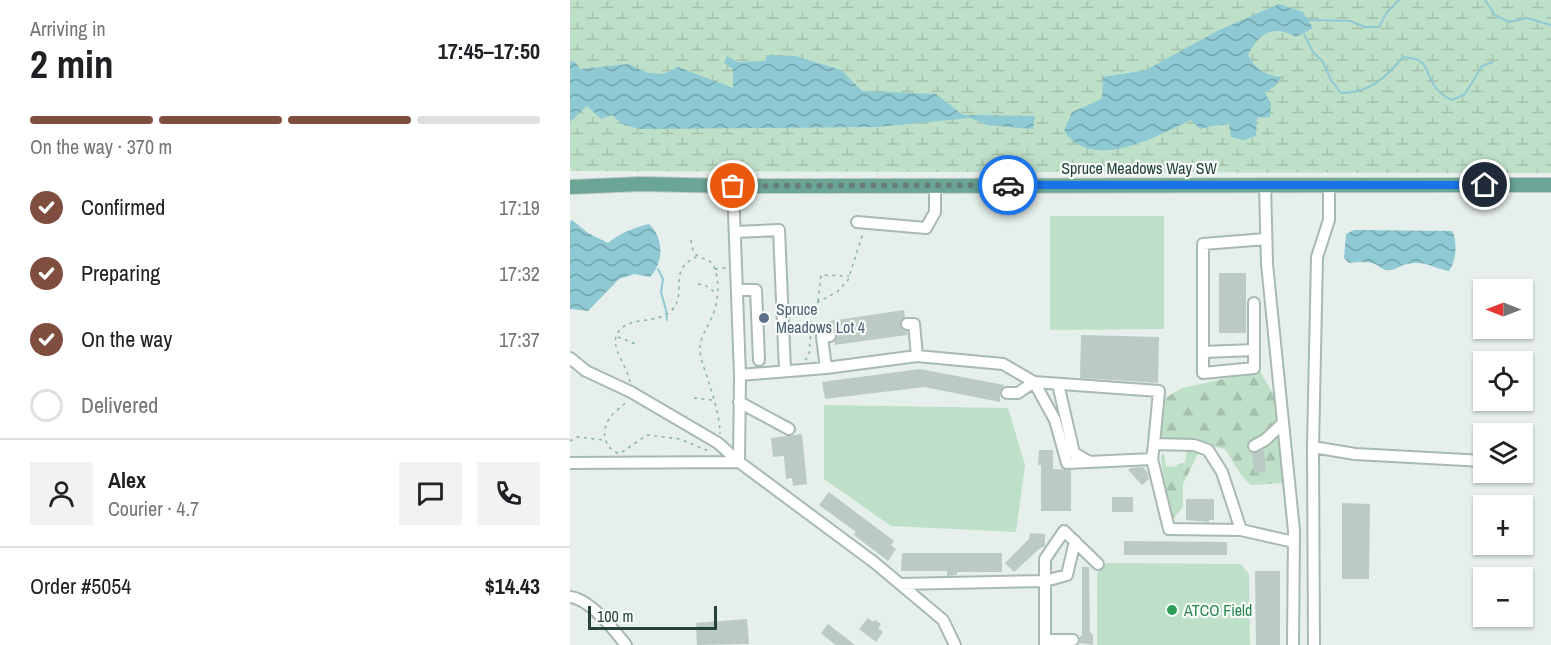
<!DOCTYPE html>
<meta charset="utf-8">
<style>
body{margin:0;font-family:"Archivo Narrow",sans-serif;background:#f2f2f2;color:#202124;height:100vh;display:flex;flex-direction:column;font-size:22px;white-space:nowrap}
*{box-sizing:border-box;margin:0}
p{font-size:20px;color:#757577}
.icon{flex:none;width:33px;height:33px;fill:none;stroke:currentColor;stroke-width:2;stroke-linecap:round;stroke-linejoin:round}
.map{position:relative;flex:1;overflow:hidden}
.panel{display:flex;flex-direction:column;background:#fff;width:570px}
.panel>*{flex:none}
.needle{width:39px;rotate:270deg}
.controls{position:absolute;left:903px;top:279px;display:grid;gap:12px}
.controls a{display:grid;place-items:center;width:60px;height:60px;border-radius:0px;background:#fff;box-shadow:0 2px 4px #0004;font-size:30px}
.scale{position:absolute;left:18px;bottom:15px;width:129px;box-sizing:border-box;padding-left:6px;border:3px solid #24423a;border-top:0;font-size:16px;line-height:21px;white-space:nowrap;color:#24423a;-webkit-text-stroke:4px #f7fbf9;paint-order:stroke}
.pin{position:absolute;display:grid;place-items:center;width:51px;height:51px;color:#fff;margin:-26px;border:3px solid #fff;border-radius:50%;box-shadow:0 2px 6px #0007}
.courier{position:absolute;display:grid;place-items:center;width:60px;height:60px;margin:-30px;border:4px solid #1a73e8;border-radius:50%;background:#fff;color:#222;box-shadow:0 2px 8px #0007}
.overview em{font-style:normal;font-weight:700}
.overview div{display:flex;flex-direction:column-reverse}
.overview{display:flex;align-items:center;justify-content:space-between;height:102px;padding:0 30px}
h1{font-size:39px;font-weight:700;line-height:45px}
.bar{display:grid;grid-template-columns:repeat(4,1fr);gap:9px 6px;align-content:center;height:72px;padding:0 30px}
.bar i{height:8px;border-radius:4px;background:#e0e0e0}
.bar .on{background:#7f4e3f}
.bar p{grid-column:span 4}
.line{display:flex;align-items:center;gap:15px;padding:0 30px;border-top:2px solid #e0e0e0}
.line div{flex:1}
.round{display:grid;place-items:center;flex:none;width:63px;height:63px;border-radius:0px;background:#f2f2f2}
ol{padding:0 30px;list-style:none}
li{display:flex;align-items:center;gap:18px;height:66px}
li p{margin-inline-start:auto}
li .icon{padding:6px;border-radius:50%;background:#7f4e3f;color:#fff;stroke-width:4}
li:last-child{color:#757577}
li i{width:33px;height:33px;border:3px solid #e0e0e0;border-radius:50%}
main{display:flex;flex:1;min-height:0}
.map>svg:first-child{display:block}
</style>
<main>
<section class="panel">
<div class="overview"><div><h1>2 min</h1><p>Arriving in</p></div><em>17:45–17:50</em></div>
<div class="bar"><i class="on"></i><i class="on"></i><i class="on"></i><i></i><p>On the way · 370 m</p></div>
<ol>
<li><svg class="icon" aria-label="check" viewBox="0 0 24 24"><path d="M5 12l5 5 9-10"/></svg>Confirmed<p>17:19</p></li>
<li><svg class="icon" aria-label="check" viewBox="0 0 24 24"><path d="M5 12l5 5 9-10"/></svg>Preparing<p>17:32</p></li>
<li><svg class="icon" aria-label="check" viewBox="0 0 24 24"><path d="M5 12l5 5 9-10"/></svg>On the way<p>17:37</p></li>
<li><i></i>Delivered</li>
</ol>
<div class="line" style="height:108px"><a class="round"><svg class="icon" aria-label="person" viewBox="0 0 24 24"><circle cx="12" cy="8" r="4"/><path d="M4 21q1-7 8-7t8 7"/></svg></a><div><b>Alex</b><p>Courier · 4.7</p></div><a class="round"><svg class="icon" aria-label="chat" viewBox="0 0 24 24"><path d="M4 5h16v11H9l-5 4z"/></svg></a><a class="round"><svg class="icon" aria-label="phone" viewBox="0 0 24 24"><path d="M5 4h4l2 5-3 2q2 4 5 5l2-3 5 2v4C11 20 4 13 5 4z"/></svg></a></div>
<div class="line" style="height:78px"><div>Order #5054</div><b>$14.43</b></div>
</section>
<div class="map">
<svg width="981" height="645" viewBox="0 0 981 645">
<defs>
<pattern id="forest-firs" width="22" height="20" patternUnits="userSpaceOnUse" patternTransform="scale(1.5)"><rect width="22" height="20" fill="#bfe0c8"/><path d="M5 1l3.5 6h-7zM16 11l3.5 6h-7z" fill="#a4c1ad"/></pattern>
<pattern id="wetland-marsh" width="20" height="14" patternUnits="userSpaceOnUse" patternTransform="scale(1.5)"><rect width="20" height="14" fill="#bfe0c8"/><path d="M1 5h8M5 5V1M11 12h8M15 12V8" fill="none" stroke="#a4c1ad"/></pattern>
<pattern id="water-waves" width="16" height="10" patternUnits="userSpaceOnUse" patternTransform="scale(1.5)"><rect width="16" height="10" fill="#8ec9d4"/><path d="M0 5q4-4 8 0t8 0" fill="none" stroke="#74a5ad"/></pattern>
</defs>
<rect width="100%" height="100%" fill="#e6efeb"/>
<path fill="url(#forest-firs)" d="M 690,371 L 706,399 L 713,483 L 680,485 L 670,473 L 655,449 L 624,443 L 587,441 L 592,400 L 612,388 Z
M 617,448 L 629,452 L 613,484 L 613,507 L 604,518 L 597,511 L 591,456 L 594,453 L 596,466 L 604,467 L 610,463 L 615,463 Z"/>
<path fill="url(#wetland-marsh)" d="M 0,0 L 981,0 L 981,173 L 0,171 Z"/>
<path fill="#bfe0c8" d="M 480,216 L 594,216 L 594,329 L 480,330 Z
M 254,405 L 438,408 L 455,465 L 446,532 L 321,526 L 254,479 Z
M 537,563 L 671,564 L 679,574 L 680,645 L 527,645 L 527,573 Z"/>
<path fill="url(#water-waves)" d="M 709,4 L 733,12 L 743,28 L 726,37 C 703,24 689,33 678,55 C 686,70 695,75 712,77 L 705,86 L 695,93 L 701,103 L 700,117 L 687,118 L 686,136 L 673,140 L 661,137 L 659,124 L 642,126 L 630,129 L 621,120 C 587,136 522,173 494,131 L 502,112 L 532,99 L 533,77 L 576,70 L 647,31 Z
M 197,55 L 225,56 L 271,70 L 292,91 L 366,94 L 393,115 L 465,116 L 463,129 L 418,125 L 400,118 L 307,127 L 69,129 L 52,124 L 42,115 L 31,119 L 17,106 L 0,122 L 0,61 L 5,62 L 10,69 L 59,64 L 78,73 L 93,74 L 108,67 L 163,88 L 163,69 L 154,63 L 157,56 L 168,62 L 195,61 Z
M 2,220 L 18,233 L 38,243 C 50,233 63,228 79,224 C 94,238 94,262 80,277 L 64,274 L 49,279 L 18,311 L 0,309 L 0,222 Z
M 784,230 L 882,231 C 888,241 886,262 879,271 C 862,268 857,260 837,264 C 831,265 826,270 820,270 C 814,271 812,268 807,265 C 798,261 789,262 779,263 L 774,258 L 776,234 Z"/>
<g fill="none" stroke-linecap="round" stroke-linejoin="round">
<path stroke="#8ec9d4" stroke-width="2" d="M 915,0 L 925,15 L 939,22 L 957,18 L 981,25
M 738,20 L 780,21 L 795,27 L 809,27 L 817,12 L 829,0
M 734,34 L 743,52 L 753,62 L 761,80 L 771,93 C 800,93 815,78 833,57 C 838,58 844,58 848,60 C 863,68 855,88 882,100 L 895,94 L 912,66 L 923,62
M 88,269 L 93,279 L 91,292 L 96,310 L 97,320"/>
</g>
<path fill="#bbcac4" d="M 649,273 L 676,273 L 676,333 L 649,333 Z
M 334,310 L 335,317 L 331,320 L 330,325 L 333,330 L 337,331 L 337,335 L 264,345 L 267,334 L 262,329 L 260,321 Z
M 511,335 L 589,337 L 588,383 L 510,378 Z
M 350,369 L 434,385 L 430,392 L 430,402 L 354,387 L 255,399 L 252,382 Z
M 232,434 L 237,484 L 223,486 L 222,478 L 216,479 L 214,456 L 203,457 L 201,438 Z
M 469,450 L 483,450 L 483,469 L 501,470 L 501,511 L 471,511 L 471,465 L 468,465 Z
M 694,450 L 696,472 L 684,473 L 682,453 Z
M 573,467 L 577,472 L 579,479 L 572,485 L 558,470 L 560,468 Z
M 259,492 L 324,541 L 321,545 L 326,549 L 318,561 L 284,535 L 286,532 L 249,505 Z
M 542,497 L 563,497 L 563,512 L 542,512 Z
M 616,499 L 644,499 L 644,520 L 639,520 L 639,522 L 616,520 Z
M 772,503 L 800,504 L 799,579 L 772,579 Z
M 460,533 L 475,534 L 475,546 L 469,549 L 444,572 L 435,563 L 459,539 Z
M 554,541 L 657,542 L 657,555 L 554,555 Z
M 332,553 L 432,553 L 432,572 L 387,572 L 387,575 L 377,576 L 377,571 L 331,571 Z
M 512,567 L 519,567 L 520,632 L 523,635 L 523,645 L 510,643 L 510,637 L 512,635 Z
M 685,571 L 710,571 L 710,645 L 686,645 Z
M 298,618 L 303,622 L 305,620 L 311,624 L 308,628 L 313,632 L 306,642 L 289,629 Z
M 177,619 L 179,644 L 127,645 L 126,623 Z
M 258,624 L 285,645 L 266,645 L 258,639 L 251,633 Z"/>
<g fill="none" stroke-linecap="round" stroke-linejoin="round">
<g stroke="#a8b8b2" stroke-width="14">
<path id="minor" d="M 695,184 L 697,264 L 724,531 L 723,645
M 163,186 L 170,375 L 169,462
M 287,222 L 356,228 L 365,212 L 365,186
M 165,232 L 209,230 L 215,370
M 167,290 L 186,290 L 189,360
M 337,324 L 344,324 L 347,356
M 684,350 L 633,352 L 633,244 L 696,239
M 633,352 L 633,373 L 684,368 L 684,303
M 0,358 L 16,371 L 61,392 L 148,443 L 169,462 L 305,563 L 373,620 L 385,645
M 256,368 L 252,337 L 260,336
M 170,375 L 256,368 L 347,356 L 433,364 L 464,382 L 485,420 L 497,463 L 582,459
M 488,384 L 504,453 L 520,462
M 437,393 L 448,393 L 464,382 L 589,391 L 584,444
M 169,402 L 219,429
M 684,446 L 695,440 L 712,424
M 743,447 L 785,454 L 914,461
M 0,463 L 169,462
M 671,530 L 652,472 L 638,450 L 624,445 L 584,444 L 582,459 L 599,529 L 671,530 L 724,542
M 330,584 L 475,581 L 497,575 L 505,541
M 0,597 C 20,599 44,630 56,645
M 475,640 L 503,640
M 475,645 L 475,559 L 494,531 L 528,564
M 744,645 L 743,447 L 747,257 L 759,220 L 759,184"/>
</g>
<g stroke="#c2cac8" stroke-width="16">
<path id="major" d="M 0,187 L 71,184 L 163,186 L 981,185"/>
</g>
<path stroke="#86b3a5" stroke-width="1.5" stroke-dasharray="3 4.5" stroke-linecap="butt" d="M 121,240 C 124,267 138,251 145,269 C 150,284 148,305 141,319 C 137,329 130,337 130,349 C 130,359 135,370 138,380 C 143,396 150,416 150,434
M 145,269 L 156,268
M 128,284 L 135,285 L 146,293
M 248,301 L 251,275 L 279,276
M 48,337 L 66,344
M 235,360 L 239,356 L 242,315 L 248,302 L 267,292 L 278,280 L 293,233
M 60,382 C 58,367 40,348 47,334 C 57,315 86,325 101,311 C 119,294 96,271 126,257
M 124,398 L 142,400
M 0,441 L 7,437 L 34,440
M 52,452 L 77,435 L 110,439 L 136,450 L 141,450
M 48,453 C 34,448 31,431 39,419 C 43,412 52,407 57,401"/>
<use href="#minor" stroke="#fff" stroke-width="10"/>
<use href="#major" stroke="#6aa596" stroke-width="14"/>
</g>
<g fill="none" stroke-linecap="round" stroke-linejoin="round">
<path stroke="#687f78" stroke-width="6" stroke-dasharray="0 10.8" d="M 163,186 L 438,185"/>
<path stroke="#1a73e8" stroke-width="8" d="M 438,185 L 915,185"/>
</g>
<circle fill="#5c6f8a" stroke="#f7fbf9" stroke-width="2" cx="194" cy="318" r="6"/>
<circle fill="#2e9e5b" stroke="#f7fbf9" stroke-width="2" cx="602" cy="610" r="6"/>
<g text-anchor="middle" stroke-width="4.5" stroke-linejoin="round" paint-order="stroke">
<g font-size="16" fill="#24423a" stroke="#f7fbf9">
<text x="569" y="174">Spruce Meadows Way SW</text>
</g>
<g font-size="16" fill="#4e5e75" stroke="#f7fbf9" text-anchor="start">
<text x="206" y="315">Spruce<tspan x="206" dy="18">Meadows Lot 4</tspan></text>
</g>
<g font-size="16" fill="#27864d" stroke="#f7fbf9" text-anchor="start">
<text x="614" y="616">ATCO Field</text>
</g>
</g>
</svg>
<div class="controls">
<a><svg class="needle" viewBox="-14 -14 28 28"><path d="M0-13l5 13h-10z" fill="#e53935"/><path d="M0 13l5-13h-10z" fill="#757577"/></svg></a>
<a><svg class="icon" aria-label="locate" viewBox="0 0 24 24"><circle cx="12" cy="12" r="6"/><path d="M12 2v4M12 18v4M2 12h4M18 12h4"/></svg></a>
<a><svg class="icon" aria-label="layers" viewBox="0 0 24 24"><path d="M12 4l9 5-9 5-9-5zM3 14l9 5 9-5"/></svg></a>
<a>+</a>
<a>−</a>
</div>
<div class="scale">100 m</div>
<div class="pin" style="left:163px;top:186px;background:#ea580c"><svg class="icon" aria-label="bag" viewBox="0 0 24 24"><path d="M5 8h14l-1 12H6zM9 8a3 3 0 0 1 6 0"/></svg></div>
<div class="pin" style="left:915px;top:185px;background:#1f2937"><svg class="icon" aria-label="home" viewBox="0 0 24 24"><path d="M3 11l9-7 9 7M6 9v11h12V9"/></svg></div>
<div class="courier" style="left:438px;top:185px"><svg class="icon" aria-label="car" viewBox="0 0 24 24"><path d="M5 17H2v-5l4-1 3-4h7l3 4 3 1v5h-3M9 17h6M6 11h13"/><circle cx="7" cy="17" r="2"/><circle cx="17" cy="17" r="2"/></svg></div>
</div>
</main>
